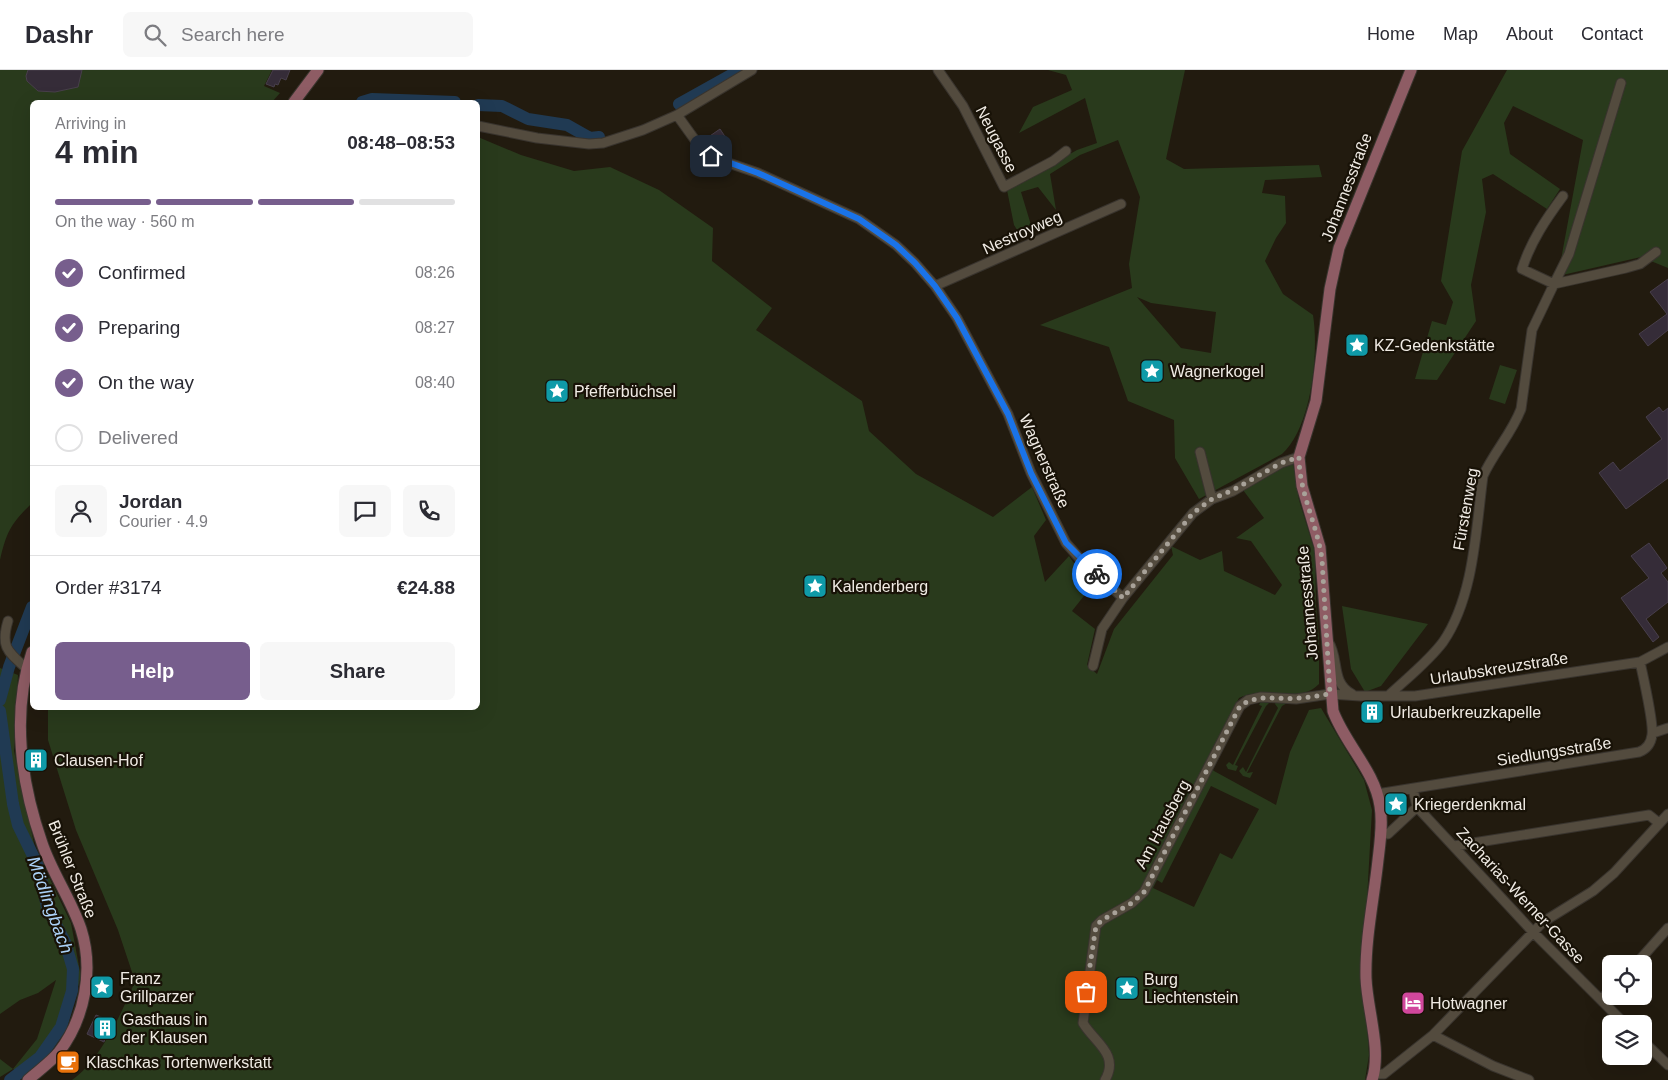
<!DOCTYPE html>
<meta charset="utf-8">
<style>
body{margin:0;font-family:Arial,sans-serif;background:#f7f7f7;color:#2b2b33;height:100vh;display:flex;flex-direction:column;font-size:19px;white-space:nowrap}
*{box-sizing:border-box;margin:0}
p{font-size:16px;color:#7c7c81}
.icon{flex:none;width:28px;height:28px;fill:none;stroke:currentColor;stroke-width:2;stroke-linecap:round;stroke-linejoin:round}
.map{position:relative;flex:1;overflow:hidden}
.sheet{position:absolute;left:30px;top:30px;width:450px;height:610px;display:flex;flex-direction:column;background:#fff;border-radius:8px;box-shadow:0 5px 20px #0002}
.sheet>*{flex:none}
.tools{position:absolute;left:1602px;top:885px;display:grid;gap:10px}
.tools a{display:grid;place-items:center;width:50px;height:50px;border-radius:8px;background:#fff;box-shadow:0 5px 20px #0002;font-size:25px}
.pin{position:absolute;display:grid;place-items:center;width:42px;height:42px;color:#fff;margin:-21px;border-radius:10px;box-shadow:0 2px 8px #0006}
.courier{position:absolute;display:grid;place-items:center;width:50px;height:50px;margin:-25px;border:4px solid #1a73e8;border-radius:50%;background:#fff;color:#222;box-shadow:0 1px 6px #0007}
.head em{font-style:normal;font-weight:700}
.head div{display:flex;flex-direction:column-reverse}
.head{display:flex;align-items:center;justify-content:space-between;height:85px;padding:0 25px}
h1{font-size:32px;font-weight:700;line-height:38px}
.bar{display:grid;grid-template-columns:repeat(4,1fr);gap:8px 5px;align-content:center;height:60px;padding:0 25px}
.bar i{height:6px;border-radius:4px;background:#e1e1e2}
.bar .active{background:#775e8d}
.bar p{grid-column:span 4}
.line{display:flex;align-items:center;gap:12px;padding:0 25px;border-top:1px solid #e1e1e2}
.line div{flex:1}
.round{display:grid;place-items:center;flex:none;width:52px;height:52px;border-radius:8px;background:#f7f7f7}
ol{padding:0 25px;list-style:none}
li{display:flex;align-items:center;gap:15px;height:55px}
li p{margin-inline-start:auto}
li .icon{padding:5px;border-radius:50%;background:#775e8d;color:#fff;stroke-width:4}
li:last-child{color:#7c7c81}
li i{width:28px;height:28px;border:2px solid #e1e1e2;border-radius:50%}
.action{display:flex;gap:10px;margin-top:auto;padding:10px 25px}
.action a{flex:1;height:58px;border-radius:8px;background:#775e8d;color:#fff;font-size:20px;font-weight:700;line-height:58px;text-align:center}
.action a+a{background:#f7f7f7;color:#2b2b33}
header{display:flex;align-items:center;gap:30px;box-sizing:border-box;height:70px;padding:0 25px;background:#fff;border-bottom:1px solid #e1e1e2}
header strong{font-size:24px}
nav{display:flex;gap:28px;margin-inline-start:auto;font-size:18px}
.search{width:350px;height:45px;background:#f7f7f7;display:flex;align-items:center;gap:12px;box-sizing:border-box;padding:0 18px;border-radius:8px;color:#7c7c81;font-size:19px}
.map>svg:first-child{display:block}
</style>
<header>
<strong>Dashr</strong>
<div class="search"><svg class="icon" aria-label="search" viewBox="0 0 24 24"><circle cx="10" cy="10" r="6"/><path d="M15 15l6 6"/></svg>Search here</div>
<nav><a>Home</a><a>Map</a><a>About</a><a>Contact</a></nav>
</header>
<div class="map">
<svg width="1668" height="1010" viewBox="0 0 1668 1010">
<rect width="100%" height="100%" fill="#221b0f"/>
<path fill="#293a1c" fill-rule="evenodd" d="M 0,0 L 272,0 L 264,16 L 280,23 L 272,32 L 32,32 L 32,433 C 11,454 7,460 0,490 Z
M 1048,0 L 1185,0 L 1166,89 L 1184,99 L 1319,95 L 1322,107 L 1265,110 L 1262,123 L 1285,126 L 1286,153 L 1276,168 L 1265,191 L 1283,224 L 1313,245 C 1319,282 1312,357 1282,384 L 1199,429 L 1175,388 L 1174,350 L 1128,331 L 1109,277 L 1040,255 L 1132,218 L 1129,194 L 1140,127 L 1118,70 L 1080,85 L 1050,104 L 1056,140 L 1038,117 L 1021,122 L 1031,155 L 1023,169 L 1014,155 L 1007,120 L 1077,80 L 1097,73 L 1085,28 L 1019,63 L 1033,37 L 1072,20 L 1066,5 ZM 1137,227 L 1151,233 L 1216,242 L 1211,283 L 1181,278 Z
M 1507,0 L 1668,0 L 1668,198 L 1641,187 L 1558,206 L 1583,70 L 1513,36 L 1504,53 L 1510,84 L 1560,119 L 1547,139 L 1493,104 L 1482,109 L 1486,142 L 1471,215 L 1476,251 L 1437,310 L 1415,309 L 1432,251 L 1446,255 L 1453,232 L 1441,211 L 1462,81 Z
M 478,67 L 521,85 L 574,101 L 610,97 L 659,120 L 713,158 L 712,191 L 772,238 L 756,260 L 862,331 L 869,361 L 916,404 L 993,447 L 1032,417 L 1046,450 L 1034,466 L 1045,512 L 1069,486 L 1073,492 L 1095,512 L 1072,541 L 1095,559 L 1087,595 L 1097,604 L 1114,559 L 1173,485 L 1171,476 L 1200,490 L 1222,481 L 1224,501 L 1275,525 L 1282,515 L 1251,471 L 1236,468 L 1264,448 L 1243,420 L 1282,396 L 1293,393 L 1299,430 L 1315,482 L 1316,534 L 1319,570 L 1319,614 C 1299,635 1264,615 1239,628 L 1206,691 L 1214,701 L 1276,735 L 1290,682 L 1309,640 L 1321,638 L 1364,710 L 1372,740 L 1363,901 L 1369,985 L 1365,1010 L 72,1010 C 99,992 123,941 135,911 L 118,860 L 76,760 L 48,670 L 48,638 L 478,638 ZM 1211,716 L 1259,739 L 1232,789 L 1220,783 L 1194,837 L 1153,818 L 1157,810 L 1162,813 Z
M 1500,295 L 1517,300 L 1505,334 L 1489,329 Z
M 1342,536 L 1428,554 L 1381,616 L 1365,622 L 1351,599 Z
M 0,598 L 18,605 L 14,681 L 35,778 L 71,853 L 81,907 L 70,942 L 46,985 L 22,1005 L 13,999 L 0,1007 L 0,989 L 13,999 L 37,969 L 56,910 L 38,923 L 20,930 L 0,944 Z
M 1261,631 L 1271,631 L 1266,636 L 1235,695 L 1238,696 L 1236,701 L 1228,699 L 1226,695 L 1229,692 L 1233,695 L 1262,636 L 1259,635 Z
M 1276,631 L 1289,632 L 1282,636 L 1247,703 L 1253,702 L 1250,708 L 1243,706 L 1239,701 L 1243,697 L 1246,702 L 1278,638 L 1275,634 Z"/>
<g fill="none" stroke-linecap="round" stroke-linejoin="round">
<path stroke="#203a53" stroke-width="12" d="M 362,32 L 372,29 L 455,32
M 679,34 L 740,0
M 478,35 L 502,36 L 528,49 L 567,55 L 590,68 L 599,67
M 0,630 L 9,597 L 32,537
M 0,641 L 13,734 L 18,755 L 39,798 L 47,837 L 65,872 L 73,899 L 72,921 L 61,957 L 40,987 L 10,1010"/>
</g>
<path fill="#352c38" stroke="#483f4b" d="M 28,0 L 82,0 L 78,17 L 55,22 L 38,21 L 27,11 L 26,6 Z
M 273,0 L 290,0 L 286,10 L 281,8 L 278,15 L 275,14 L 274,17 L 266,14 Z
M 720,59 L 726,68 L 711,79 L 704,70 Z
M 1668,209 L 1668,260 L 1648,276 L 1639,264 L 1667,244 L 1650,222 Z
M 1659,337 L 1663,342 L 1668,338 L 1668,408 L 1626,439 L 1599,403 L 1613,392 L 1620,401 L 1662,369 L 1646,347 Z
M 1649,473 L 1667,498 L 1661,503 L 1668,512 L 1668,532 L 1646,549 L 1659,567 L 1653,572 L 1621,528 L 1649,508 L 1631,486 Z
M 96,945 L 111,951 L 104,972 L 87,964 Z"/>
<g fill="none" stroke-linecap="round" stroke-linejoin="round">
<g stroke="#39342e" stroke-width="11">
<path id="minor" d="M 938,0 L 963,36 L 1004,117 L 1053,91 L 1066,81
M 677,45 L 700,77 L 711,87 L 758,103 L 859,149 L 896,175 L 915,193 L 935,216 L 957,248 L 1008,344 L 1031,403 L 1066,473 L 1081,490 L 1123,528
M 478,56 L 537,68 L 589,74 L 603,73 L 643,60 L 677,45 L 752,0
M 1563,126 C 1546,149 1531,171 1522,199 L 1554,214 L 1569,184 L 1621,13
M 935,216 L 1121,134
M 1200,382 L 1212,429
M 8,551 C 0,577 8,582 27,599
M 1328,571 C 1340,589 1330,612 1352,624
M 1093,596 L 1102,559 L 1123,528 L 1193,443 L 1212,429 L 1233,421 L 1281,393 L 1299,387
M 1388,626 C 1406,609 1428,592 1443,572 C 1474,527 1476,459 1483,406 C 1494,382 1512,363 1521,339 L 1532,260 L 1554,214 L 1626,198 L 1640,194 L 1656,182
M 1653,663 L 1668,658
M 1413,719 L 1417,737 L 1533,862 L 1625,954
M 1377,724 L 1639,682 C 1647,679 1651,673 1652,665 C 1654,653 1643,606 1640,592
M 1380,763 L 1388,764 L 1417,737
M 1454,776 L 1649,745 L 1659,753
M 1636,894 L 1668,858
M 1601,930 L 1611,919
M 1433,965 L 1493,996 L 1529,1010
M 1644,972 L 1668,995
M 1374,1004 L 1384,1004 L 1433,965 L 1543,852 L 1593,821 L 1614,803 L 1668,744
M 1105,1010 C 1120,984 1094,972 1083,953 L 1096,856 L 1102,850 L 1132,833 L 1144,822 L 1240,636 L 1248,630 L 1261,627 L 1296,629 L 1330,624 L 1360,626 L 1415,626 L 1640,592 L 1668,577"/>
</g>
<g stroke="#39342e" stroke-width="13">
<path id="major" d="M 294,32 L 318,0
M 28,1010 C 38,1001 51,992 59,982 C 85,948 94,900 81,859 C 71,829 52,803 42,773 C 21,713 11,643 32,582
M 1372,1010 C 1382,980 1367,939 1366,908 C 1365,869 1374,828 1378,790 C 1380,773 1383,753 1380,736 C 1375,701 1345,674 1333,641 L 1320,477 L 1302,416 L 1299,387 L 1316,331 L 1330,219 L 1339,178 L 1411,0"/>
</g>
<use href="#minor" stroke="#534b3e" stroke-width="9"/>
<use href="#major" stroke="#8e5c64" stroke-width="11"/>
</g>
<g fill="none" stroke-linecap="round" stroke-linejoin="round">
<path stroke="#a8a299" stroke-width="5" stroke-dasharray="0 9" d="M 1086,922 L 1096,856 L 1102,850 L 1132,833 L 1144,822 L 1240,636 C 1258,623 1278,630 1298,628 C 1309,628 1319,625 1330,624 L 1322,489 C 1317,454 1299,422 1299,387 L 1281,393 L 1233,420 L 1212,429 L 1193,443 L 1123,528 L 1097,504"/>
<path stroke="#1a73e8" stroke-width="6" d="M 711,86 L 758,103 L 859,149 L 896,175 L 915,193 L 935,216 L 957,248 L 1008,344 L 1031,403 L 1066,473 L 1097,504"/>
</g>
<defs>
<g id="sight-square" transform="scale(1.25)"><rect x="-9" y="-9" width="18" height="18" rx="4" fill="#0f9aa8" stroke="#181207"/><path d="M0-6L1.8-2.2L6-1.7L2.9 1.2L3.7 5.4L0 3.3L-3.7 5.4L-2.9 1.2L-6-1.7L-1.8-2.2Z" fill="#fff"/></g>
<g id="building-square" transform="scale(1.25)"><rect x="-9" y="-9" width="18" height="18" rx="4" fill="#0f9aa8" stroke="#181207"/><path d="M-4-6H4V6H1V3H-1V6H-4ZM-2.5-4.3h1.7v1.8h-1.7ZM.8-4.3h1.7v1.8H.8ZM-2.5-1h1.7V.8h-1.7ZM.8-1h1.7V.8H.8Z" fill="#fff"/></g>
<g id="hotel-square" transform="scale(1.25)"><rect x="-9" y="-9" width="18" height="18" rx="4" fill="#d1479c" stroke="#181207"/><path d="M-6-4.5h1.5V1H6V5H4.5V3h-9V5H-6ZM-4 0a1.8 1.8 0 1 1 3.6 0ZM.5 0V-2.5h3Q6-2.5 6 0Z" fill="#fff"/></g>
<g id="cafe-square" transform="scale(1.25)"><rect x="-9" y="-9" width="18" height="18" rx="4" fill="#e8710a" stroke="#181207"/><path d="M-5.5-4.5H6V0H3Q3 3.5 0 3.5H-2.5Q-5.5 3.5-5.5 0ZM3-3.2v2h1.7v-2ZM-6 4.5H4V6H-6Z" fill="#fff"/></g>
</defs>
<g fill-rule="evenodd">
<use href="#sight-square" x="1357" y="275"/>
<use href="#sight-square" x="1152" y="301"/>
<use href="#sight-square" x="557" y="321"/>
<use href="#sight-square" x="815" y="516"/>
<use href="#building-square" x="1372" y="642"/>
<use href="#building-square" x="36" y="690"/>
<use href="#sight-square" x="1396" y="734"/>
<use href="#sight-square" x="102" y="917"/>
<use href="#sight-square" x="1127" y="918"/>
<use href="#hotel-square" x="1413" y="933"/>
<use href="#building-square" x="105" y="958"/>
<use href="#cafe-square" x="68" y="992"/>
</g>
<g text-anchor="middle" stroke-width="4.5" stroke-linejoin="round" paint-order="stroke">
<g font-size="16" fill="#f0ebe4" stroke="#181207">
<text transform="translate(997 69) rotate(63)" y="6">Neugasse</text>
<text transform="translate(1346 117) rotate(-69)" y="6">Johannesstraße</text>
<text transform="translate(1022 162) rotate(-24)" y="6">Nestroyweg</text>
<text transform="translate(1045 391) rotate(66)" y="6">Wagnerstraße</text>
<text transform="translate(1465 439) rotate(-80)" y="6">Fürstenweg</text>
<text transform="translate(1307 533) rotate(-95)" y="6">Johannesstraße</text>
<text transform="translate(1499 598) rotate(-9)" y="6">Urlaubskreuzstraße</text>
<text transform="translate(1554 681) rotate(-9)" y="6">Siedlungsstraße</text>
<text transform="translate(1162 754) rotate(-62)" y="6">Am Hausberg</text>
<text transform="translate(73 799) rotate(68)" y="6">Brühler Straße</text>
<text transform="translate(1521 825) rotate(47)" y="6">Zacharias-Werner-Gasse</text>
</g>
<g font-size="16" fill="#f0ebe4" stroke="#181207" text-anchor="start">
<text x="1374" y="281">KZ-Gedenkstätte</text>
<text x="1170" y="307">Wagnerkogel</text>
<text x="574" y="327">Pfefferbüchsel</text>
<text x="832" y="522">Kalenderberg</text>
<text x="1390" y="648">Urlauberkreuzkapelle</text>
<text x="54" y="696">Clausen-Hof</text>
<text x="1414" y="740">Kriegerdenkmal</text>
<text x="120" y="914">Franz<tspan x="120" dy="18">Grillparzer</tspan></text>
<text x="1144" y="915">Burg<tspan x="1144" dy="18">Liechtenstein</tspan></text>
<text x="1430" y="939">Hotwagner</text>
<text x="122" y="955">Gasthaus in<tspan x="122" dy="18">der Klausen</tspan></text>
<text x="86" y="998">Klaschkas Tortenwerkstatt</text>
</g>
<g font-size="18" font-style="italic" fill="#abd1f7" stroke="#181207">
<text transform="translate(50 835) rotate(70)" y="6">Mödlingbach</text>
</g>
</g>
</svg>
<div class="tools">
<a><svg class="icon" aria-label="locate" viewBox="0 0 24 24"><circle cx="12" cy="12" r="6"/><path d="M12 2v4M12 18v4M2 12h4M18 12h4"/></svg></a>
<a><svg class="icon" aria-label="layers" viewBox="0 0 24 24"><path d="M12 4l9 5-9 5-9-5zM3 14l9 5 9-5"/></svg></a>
</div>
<div class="pin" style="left:1086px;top:922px;background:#ea580c"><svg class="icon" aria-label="bag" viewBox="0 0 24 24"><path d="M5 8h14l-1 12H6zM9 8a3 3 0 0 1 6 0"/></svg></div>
<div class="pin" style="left:711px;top:86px;background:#1f2937"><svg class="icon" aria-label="home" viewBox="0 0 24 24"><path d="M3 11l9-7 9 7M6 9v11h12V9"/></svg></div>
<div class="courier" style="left:1097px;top:504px"><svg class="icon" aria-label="bike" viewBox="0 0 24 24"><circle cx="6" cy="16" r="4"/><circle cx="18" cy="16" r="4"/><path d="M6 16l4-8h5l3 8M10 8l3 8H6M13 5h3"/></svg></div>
<section class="sheet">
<div class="head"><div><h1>4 min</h1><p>Arriving in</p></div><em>08:48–08:53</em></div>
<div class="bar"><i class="active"></i><i class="active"></i><i class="active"></i><i></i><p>On the way · 560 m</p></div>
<ol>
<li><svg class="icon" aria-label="check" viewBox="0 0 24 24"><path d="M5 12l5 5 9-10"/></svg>Confirmed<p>08:26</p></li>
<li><svg class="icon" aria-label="check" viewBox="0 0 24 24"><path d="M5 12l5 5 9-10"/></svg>Preparing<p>08:27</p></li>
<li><svg class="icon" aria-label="check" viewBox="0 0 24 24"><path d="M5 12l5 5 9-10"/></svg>On the way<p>08:40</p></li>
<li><i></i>Delivered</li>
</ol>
<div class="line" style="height:90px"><a class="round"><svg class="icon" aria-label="person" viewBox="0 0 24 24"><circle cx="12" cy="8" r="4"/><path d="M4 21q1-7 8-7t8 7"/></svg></a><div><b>Jordan</b><p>Courier · 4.9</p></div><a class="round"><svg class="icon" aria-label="chat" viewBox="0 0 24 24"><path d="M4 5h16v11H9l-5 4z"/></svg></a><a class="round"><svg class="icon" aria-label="phone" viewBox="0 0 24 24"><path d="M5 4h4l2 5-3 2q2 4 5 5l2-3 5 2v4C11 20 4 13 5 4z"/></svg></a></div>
<div class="line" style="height:65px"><div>Order #3174</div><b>€24.88</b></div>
<div class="action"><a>Help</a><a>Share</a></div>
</section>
</div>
